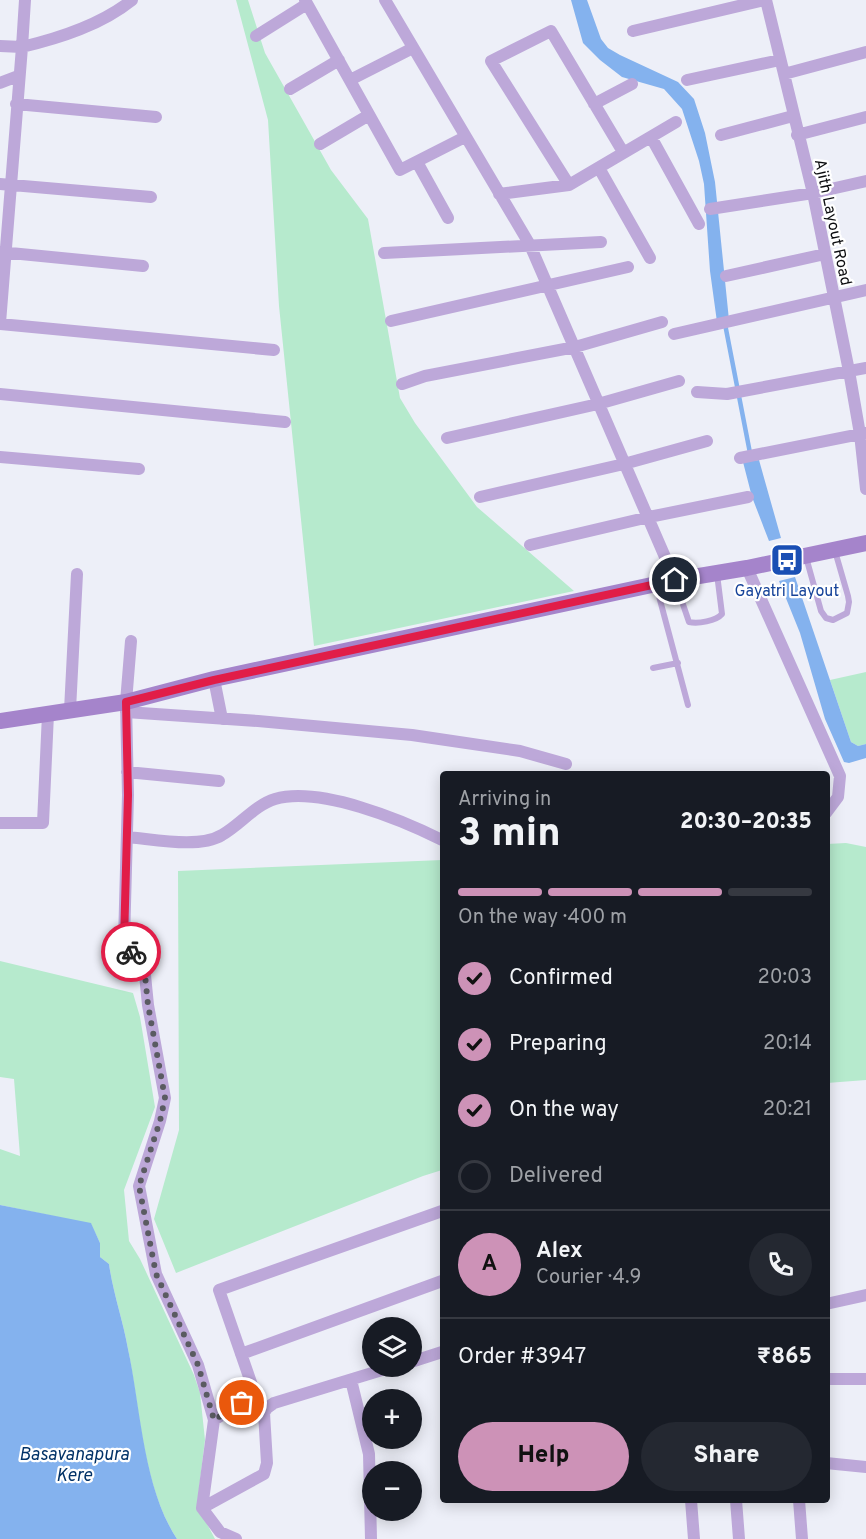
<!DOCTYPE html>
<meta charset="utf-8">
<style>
body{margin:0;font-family:Overpass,sans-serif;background:#242831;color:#f1f3f6;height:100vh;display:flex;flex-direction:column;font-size:22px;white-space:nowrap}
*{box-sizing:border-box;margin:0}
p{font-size:20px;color:#9ea1a6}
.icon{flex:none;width:33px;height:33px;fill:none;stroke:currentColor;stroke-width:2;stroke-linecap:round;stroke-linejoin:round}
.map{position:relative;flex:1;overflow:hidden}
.panel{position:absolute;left:440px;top:771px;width:390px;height:732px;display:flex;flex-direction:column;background:#171b24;border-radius:6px;box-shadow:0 3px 15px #0003}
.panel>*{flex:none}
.fabs{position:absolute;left:362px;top:1317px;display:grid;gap:12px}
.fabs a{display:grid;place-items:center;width:60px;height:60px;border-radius:50%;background:#171b24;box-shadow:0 3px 15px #0003;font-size:30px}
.pin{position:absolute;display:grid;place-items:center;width:51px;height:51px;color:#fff;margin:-26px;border:3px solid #fff;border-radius:50%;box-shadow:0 2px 6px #0007}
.courier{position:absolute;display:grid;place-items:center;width:60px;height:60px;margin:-30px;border:4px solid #e11d48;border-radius:50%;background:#fff;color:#222;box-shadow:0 2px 8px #0007}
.summary em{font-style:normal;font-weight:800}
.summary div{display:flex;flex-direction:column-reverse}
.summary{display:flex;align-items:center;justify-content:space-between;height:102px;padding:0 18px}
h1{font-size:39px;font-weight:800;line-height:45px}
.bar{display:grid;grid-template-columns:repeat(4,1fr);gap:9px 6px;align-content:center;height:72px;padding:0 18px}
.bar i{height:8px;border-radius:4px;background:#363941}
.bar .active{background:#cd92b7}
.bar p{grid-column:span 4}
.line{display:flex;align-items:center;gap:15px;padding:0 18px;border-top:2px solid #363941}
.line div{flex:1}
.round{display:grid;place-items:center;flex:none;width:63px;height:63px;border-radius:32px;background:#242831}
ol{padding:0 18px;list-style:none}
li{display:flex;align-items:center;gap:18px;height:66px}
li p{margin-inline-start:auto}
li .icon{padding:6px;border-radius:50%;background:#cd92b7;color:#111;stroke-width:4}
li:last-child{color:#9ea1a6}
li i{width:33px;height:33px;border:3px solid #363941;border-radius:50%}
.button{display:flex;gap:12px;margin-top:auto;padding:12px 18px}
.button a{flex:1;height:69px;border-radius:36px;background:#cd92b7;color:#111;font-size:24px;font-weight:800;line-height:69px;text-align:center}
.button a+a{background:#242831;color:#f1f3f6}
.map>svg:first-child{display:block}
</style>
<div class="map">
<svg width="866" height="1539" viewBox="0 0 866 1539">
<rect width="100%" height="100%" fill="#edeff8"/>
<path fill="#b6eacd" d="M 236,0 L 248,0 L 265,53 L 331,170 L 368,219 L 400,398 L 415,423 L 477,507 L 574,591 L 314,646 L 279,306 L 268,120 Z
M 866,672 L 866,744 L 858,746 L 851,742 L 830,680 Z
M 846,843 L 866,847 L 866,1080 L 827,1083 L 827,844 Z
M 442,860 L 442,1170 L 423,1176 L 176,1273 L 154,1219 L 179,1130 L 178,871 Z
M 0,961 L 133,993 L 140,1017 L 155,1107 L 124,1190 L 129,1241 L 140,1259 L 194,1375 L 200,1393 L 205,1440 L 197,1505 L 215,1539 L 177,1539 C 143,1487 140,1409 128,1349 C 123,1320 113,1293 109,1264 L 100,1257 L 100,1243 L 91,1224 L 0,1205 L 0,1149 L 20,1156 L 14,1079 L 0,1077 Z"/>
<path fill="#84b2ee" d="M 571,0 L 587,0 L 601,39 L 608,48 L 620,55 L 678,82 L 694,99 L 705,133 L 715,182 L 729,320 L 717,322 L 710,271 L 704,184 L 699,161 L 682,109 L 664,89 L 622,77 L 600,60 L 583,43 Z
M 759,460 L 781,538 L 769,541 L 752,497 L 743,462 Z
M 795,577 L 851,742 L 858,746 L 866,744 L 866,758 L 849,763 L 844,762 L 825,719 L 800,633 L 779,581 Z
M 0,1205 L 91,1223 L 100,1243 L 100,1257 L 109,1264 C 113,1293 123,1320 128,1349 C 141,1409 143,1487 177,1539 L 0,1539 Z"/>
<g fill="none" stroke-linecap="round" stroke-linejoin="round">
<path stroke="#84b2ee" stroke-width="4.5" d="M 725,324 L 750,453"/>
<path stroke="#bda8d9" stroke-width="6" d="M 806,557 L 821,611 L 826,618 L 833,620 L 847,613 L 849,602 L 848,596 L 835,551
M 675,581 L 689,622 C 698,624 716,621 722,614 L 717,574
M 656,585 L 688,705
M 653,668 L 678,663"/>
<path stroke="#bda8d9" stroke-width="12" d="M 305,0 L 400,170 L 465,137
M 385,0 L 530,245 L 675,580
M 766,0 L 813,193 L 849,371 L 860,434 L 866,489
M 633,31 L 764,0
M 256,36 L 307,4
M 0,46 L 22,47 L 25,0
M 784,74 L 866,52
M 350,80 L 413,48
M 687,80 L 780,60
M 0,83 L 18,76
M 290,89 L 339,60
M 16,104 L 156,117
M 594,104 L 632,84
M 721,135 L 793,116
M 797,135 L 866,117
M 651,137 L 699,224
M 320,144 L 369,115
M 417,162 L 448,218
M 599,168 L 650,258
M 0,184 L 151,197
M 569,185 L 491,61 L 551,31 L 623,152
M 499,194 L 569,185 L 676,122
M 710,209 L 813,193 L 866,181
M 0,252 L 143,266
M 384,253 L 601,242
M 726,276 L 825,254
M 391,321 L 628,267
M 0,323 L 22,47 C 60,38 101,25 132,0
M 0,324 L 274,350
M 674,334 L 866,290
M 402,384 L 425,376 L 575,347 L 662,322
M 697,392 L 727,394 L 866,368
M 0,394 L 285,422
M 447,438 L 598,404 L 679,381
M 0,457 L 139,469
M 740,458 L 866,433
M 480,497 L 624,464 L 707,441
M 530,545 L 649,517 L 748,497
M 747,568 L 840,776 L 838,797 L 826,813
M 131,641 L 126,702 L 128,795 L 124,941 L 145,975 L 148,1005 L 165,1098 L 160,1121 L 139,1186 L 156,1274 L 198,1365 L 214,1420 L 202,1508 L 220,1532 L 236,1539
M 214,679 L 222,719
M 70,710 L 77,574
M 126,712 L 258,721 L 412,735 L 520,751 L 566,764
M 127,772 L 219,781
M 0,823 L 43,823 L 48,714
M 127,837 C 153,839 199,849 222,835 C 240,825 255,805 275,799 C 320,786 402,820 442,840
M 826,1304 L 866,1295
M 241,1354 L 442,1281
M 411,1362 L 442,1352
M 826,1379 L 866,1379
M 351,1380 L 369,1454 L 371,1539
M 214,1420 L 255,1394 L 219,1290 L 442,1211
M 826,1463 L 866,1467
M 691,1500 L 694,1539
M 736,1500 L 739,1539
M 799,1500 L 802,1539
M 202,1508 L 264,1474 L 267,1463 L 264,1413 L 267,1408 L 274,1403 L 395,1366"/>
<path stroke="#a584cb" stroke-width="16" d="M 0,721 L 126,702 L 214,679 L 675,580 L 747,568 L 866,543"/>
</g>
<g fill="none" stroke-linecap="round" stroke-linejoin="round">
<path stroke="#5a5b61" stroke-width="6" stroke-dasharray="0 10.8" d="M 131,952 L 145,975 L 148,1005 L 165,1098 L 160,1121 L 139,1186 L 156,1274 L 198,1365 L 214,1420 L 242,1403"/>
<path stroke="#e11d48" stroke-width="8" d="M 131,952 L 124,941 L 128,795 L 126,702 L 214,680 L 675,580"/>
</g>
<defs>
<g id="bus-square" transform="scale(1.725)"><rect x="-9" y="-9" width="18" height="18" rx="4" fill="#1a4fb4" stroke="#fff"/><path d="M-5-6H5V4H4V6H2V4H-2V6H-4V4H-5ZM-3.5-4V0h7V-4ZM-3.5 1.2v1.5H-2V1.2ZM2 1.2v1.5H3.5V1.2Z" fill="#fff"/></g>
</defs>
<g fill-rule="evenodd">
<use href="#bus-square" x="787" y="560"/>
</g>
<g text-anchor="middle" stroke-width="4.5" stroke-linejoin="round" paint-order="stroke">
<g font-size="16" fill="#0b0c0f" stroke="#fff">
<text transform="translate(834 222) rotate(78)" y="6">Ajith Layout Road</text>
</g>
<g font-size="16" fill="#164399" stroke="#fff">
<text x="787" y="596">Gayatri Layout</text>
</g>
<g font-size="18" font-style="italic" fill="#023267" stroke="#fff">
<text x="74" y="1460">Basavanapura<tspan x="74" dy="21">Kere</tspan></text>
</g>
</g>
</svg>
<div class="fabs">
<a><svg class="icon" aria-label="layers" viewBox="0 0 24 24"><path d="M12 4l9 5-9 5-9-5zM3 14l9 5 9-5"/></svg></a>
<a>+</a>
<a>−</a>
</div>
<div class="pin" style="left:242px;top:1403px;background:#ea580c"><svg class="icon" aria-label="bag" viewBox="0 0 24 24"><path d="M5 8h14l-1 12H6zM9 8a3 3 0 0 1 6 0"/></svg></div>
<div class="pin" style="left:675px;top:580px;background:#1f2937"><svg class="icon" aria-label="home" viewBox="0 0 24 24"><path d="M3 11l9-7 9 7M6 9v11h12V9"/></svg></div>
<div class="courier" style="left:131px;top:952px"><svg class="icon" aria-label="bike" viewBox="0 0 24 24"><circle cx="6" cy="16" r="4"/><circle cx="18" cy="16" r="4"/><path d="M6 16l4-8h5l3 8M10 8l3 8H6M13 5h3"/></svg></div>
<section class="panel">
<div class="summary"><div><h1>3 min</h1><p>Arriving in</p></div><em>20:30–20:35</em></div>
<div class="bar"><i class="active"></i><i class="active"></i><i class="active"></i><i></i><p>On the way · 400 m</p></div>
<ol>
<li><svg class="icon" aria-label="check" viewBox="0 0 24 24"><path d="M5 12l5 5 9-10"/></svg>Confirmed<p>20:03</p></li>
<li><svg class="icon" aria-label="check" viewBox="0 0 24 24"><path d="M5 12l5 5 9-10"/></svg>Preparing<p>20:14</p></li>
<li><svg class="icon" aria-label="check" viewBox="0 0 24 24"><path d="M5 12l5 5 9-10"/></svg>On the way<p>20:21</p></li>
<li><i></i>Delivered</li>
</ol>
<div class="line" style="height:108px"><b class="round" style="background:#cd92b7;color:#111">A</b><div><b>Alex</b><p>Courier · 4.9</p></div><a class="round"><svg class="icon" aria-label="phone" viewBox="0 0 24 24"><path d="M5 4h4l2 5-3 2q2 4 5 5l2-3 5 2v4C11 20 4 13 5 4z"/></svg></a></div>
<div class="line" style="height:78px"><div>Order #3947</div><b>₹865</b></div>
<div class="button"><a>Help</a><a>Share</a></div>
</section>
</div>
